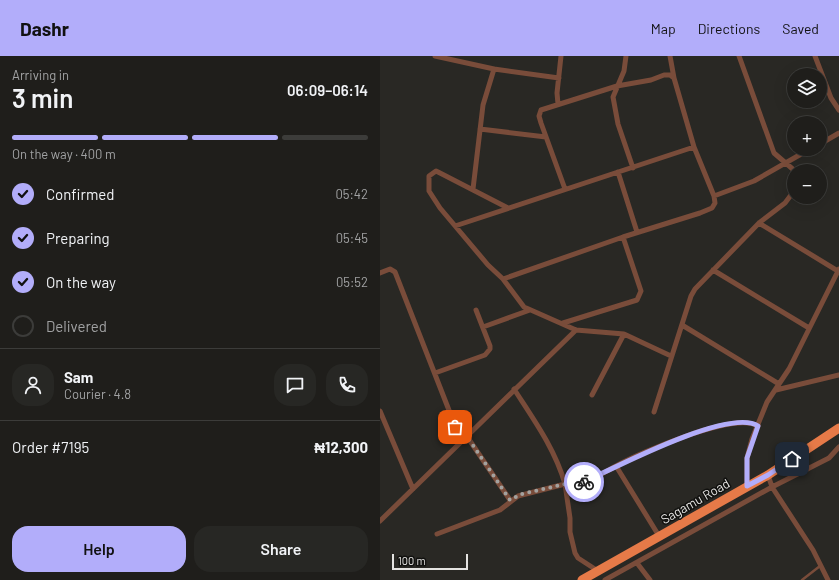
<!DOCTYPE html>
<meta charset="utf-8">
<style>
body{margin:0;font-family:Barlow,sans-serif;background:#272724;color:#f1f3f6;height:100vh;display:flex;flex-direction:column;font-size:15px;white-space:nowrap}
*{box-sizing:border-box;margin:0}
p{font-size:13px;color:#a1a2a3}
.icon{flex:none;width:22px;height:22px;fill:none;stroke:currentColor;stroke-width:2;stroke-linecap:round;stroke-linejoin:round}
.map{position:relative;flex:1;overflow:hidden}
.drawer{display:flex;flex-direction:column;background:#1f1e1b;width:380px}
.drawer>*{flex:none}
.buttons{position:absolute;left:407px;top:12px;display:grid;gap:8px}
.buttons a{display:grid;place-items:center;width:40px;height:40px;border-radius:50%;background:#1f1e1b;box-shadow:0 4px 16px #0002,0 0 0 1px #3c3c3a;font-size:20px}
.scale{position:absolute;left:12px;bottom:10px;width:76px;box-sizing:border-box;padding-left:4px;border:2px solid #e4e3e1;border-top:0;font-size:11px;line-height:14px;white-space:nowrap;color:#e4e3e1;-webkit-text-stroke:3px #11110f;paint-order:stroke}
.pin{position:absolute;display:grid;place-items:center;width:34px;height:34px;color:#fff;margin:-17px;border-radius:8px;box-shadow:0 2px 6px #0006}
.courier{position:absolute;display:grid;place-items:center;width:40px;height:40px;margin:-20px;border:3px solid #b2adfa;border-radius:50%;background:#fff;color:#222;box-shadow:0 1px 5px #0007}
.summary em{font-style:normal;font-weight:600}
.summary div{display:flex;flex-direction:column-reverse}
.summary{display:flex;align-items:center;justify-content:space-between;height:68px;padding:0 12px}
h1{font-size:26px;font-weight:600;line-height:30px}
.bar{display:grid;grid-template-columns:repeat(4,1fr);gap:6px 4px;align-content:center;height:48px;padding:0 12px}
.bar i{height:5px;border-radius:3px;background:#3c3c3a}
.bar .current{background:#b2adfa}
.bar p{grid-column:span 4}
.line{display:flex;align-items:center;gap:10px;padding:0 12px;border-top:1px solid #3c3c3a}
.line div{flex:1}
.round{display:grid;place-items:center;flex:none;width:42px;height:42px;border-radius:16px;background:#272724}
ol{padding:0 12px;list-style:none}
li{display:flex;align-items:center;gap:12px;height:44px}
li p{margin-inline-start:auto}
li .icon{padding:4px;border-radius:50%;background:#b2adfa;color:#111;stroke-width:4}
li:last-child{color:#a1a2a3}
li i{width:22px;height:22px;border:2px solid #3c3c3a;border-radius:50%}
.action{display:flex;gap:8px;margin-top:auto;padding:8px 12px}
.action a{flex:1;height:46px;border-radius:16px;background:#b2adfa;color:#111;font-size:16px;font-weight:600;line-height:46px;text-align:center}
.action a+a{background:#272724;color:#f1f3f6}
header{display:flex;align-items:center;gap:24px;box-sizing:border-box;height:56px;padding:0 20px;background:#b2adfa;color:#111}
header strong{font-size:19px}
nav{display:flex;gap:22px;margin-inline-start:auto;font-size:14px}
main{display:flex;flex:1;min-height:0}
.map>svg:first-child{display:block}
</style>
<header>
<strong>Dashr</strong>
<nav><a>Map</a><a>Directions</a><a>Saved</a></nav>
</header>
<main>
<section class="drawer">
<div class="summary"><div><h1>3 min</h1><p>Arriving in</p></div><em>06:09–06:14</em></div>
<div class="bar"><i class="current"></i><i class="current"></i><i class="current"></i><i></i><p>On the way · 400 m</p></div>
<ol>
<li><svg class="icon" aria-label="check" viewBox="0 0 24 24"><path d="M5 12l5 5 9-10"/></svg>Confirmed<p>05:42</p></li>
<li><svg class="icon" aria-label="check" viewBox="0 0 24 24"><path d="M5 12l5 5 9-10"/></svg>Preparing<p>05:45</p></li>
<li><svg class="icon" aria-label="check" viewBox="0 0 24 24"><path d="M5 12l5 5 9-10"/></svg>On the way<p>05:52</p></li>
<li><i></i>Delivered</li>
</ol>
<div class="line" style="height:72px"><a class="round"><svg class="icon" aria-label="person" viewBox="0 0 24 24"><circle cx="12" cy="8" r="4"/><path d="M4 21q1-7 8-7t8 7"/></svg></a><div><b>Sam</b><p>Courier · 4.8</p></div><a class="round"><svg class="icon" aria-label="chat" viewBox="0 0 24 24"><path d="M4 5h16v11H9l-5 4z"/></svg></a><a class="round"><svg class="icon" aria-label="phone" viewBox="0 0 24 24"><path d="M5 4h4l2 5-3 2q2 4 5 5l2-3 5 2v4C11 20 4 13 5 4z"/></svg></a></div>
<div class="line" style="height:52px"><div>Order #7195</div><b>₦12,300</b></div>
<div class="action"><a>Help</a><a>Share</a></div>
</section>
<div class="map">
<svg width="459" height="524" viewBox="0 0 459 524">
<rect width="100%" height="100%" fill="#292824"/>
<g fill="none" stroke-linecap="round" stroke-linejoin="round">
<path stroke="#794c3a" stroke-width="2.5" d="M 422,524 L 440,510"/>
<path stroke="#794c3a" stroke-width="5" d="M 55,0 L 114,13 L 179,22
M 246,0 L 244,15 L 233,41 L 238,68 L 253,112
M 290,0 L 294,22
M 359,0 L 394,97 L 415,115
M 435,0 L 451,42 L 459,54
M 178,48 L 177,37 L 181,0
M 100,73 L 166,81
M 440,88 L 459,77
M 238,116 L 257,176
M 93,133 L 103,49 L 114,13
M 334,140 L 374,125 L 430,93
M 128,152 L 60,117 L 56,115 L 49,120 L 49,135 L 60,152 L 108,209 L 123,223 L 144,251 L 196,274 L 244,278
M 379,167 L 458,215
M 75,170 L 314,91
M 333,214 L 429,272
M 0,217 L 10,213 L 15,216 L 81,385
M 123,223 L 243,181 L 320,157 L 332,152 L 335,147 L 334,140 L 314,91 L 294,22 L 290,19 L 284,19 L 271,24 L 237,30 L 161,54 L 159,60 L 161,67 L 185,133
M 183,267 L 257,244 L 261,235 L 243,181
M 302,269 L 399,328
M 103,271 L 150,254
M 55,317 L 105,299 L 110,293 L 110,290 L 96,254
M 134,333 C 154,364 175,393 185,428 C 203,432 220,418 236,410 C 260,397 355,355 378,370
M 396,334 L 459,319
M 212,339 L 244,278 L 291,300
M 0,355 L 33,433
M 274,356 L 311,240 L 315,233 L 379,167 L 405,147 L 414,135
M 86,379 L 130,444
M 236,410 L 279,480
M 388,419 L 392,431 L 433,494 L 448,524
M 367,430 L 367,402 L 372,383 L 387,346 L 409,313 L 459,213
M 0,465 L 196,274
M 57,478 L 120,454 L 138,440 L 185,428 L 190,462 L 190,476 L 195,497 L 198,502 L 218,515
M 257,507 L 270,524
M 225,524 L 392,431 L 449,402 L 459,391"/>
<path stroke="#e67a48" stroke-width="9" d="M 202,524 L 388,419 L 459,372"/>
</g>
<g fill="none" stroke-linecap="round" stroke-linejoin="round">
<path stroke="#a3a29f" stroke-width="4" stroke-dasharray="0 7.2" d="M 75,371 L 81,385 L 86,379 L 130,444 L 142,438 L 185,428 L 191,430 L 204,426"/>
<path stroke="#b2adfa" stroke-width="5" d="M 204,426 C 234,412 350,351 378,370 L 367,402 L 367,430 L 388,419 L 412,403"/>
</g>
<g text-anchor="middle" stroke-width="3" stroke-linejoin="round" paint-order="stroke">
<g font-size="13" fill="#e4e3e1" stroke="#11110f">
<text transform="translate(315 445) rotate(-30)" y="5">Sagamu Road</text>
</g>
</g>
</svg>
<div class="buttons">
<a><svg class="icon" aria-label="layers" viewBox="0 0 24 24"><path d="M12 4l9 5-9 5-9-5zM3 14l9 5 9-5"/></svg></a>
<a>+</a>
<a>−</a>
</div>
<div class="scale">100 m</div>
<div class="pin" style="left:75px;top:371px;background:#ea580c"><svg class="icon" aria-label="bag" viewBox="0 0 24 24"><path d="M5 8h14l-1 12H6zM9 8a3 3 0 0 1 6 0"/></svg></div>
<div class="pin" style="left:412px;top:403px;background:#1f2937"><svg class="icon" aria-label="home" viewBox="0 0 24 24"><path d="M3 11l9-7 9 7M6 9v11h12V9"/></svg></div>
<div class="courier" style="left:204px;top:426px"><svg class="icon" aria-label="bike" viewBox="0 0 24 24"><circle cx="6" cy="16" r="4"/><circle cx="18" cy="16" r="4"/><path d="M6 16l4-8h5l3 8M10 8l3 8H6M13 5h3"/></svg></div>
</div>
</main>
